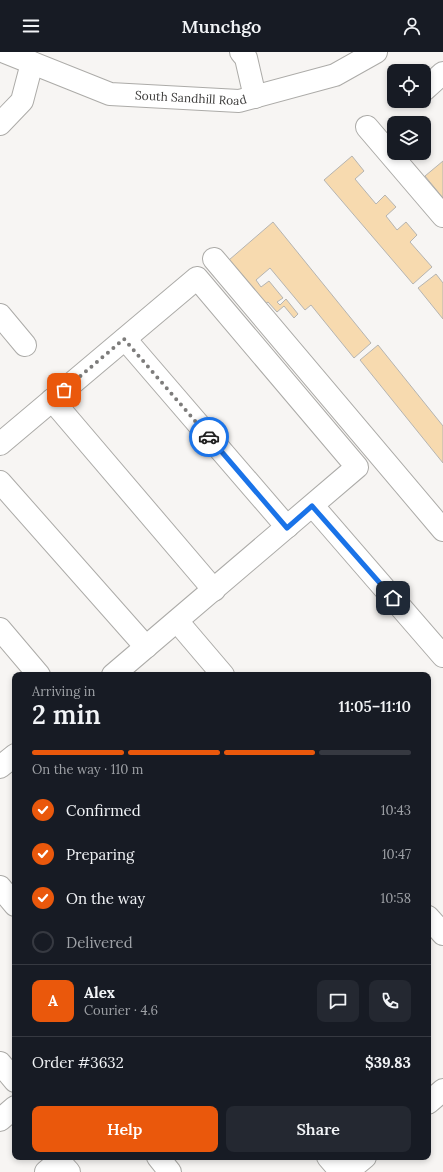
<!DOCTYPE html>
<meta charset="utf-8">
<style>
body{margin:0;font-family:Lora,serif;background:#242831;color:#f1f3f6;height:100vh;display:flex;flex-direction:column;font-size:15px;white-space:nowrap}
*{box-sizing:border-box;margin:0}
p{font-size:13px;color:#9ea1a6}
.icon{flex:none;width:22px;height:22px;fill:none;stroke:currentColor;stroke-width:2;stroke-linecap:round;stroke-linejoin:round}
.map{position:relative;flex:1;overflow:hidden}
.details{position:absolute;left:12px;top:620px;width:419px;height:488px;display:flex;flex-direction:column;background:#171b24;border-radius:8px;box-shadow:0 2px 6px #0003}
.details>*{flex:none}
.controls{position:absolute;left:387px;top:12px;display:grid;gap:8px}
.controls a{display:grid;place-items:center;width:44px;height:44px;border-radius:8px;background:#171b24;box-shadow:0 2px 6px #0003;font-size:20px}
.pin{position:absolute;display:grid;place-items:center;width:34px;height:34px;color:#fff;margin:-17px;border-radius:8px;box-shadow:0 2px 6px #0006}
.courier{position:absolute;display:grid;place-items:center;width:40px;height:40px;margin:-20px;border:3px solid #1a73e8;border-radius:50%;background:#fff;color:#222;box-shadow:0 1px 5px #0007}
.headline em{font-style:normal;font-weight:600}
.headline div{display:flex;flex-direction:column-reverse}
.headline{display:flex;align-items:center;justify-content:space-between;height:68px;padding:0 20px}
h1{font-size:26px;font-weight:600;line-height:30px}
.bar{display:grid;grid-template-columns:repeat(4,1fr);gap:6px 4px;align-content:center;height:48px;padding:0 20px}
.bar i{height:5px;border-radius:3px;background:#363941}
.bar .on{background:#ea580c}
.bar p{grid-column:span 4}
.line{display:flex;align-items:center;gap:10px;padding:0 20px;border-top:1px solid #363941}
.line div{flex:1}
.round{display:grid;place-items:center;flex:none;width:42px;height:42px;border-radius:8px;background:#242831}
ol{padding:0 20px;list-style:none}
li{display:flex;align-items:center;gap:12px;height:44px}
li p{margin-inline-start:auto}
li .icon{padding:4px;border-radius:50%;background:#ea580c;color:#fff;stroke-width:4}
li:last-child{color:#9ea1a6}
li i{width:22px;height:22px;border:2px solid #363941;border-radius:50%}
.action{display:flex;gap:8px;margin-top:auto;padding:8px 20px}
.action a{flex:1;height:46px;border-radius:8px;background:#ea580c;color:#fff;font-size:16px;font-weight:600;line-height:46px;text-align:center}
.action a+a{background:#242831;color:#f1f3f6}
header{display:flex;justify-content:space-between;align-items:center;height:52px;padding:0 20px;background:#171b24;font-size:18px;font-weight:600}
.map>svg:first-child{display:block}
</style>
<header><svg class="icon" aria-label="menu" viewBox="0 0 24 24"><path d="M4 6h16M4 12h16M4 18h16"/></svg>Munchgo<svg class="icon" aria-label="person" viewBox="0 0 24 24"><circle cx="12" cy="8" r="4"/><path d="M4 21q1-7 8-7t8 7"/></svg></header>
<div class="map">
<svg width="443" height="1120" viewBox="0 0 443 1120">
<rect width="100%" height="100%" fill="#f7f5f3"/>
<path fill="#f7daaf" stroke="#b5b4b1" d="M 352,104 L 364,119 L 355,127 L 376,152 L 385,143 L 396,155 L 386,164 L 397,178 L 406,170 L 417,183 L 410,190 L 432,215 L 413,232 L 324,128 Z
M 443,109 L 443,146 L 425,124 Z
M 273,170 L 371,291 L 354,306 L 311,253 L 305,258 L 270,216 L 256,228 L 261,235 L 269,229 L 283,246 L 277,250 L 280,253 L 286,247 L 298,262 L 294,266 L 284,254 L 277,260 L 268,250 L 265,252 L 229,208 Z
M 436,222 L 443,231 L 443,267 L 418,236 Z
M 378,293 L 443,374 L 443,411 L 360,308 Z"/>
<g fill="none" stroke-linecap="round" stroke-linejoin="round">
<g stroke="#acaba8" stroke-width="24">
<g id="minor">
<path id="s1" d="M 5,0 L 110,42 L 239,49 L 335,23 L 376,0"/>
<path d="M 241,0 L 246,6 L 255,45"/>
<path d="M 424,38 L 443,21"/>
<path d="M 0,72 L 22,49 L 32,11"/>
<path d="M 367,75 L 443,164"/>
<path d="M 214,207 L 443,478"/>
<path d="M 0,263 L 25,293"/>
<path d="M 125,287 L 287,475"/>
<path d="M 52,348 L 214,538"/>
<path d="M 0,392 L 197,226 L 357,415 L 113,623"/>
<path d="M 0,430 L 146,595"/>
<path d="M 313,454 L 443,604"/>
<path d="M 177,569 L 223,623"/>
<path d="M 0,577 L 39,623"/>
<path d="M 0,715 L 15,703"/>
<path d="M 0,835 L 15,853"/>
<path d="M 428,865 L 443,882"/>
<path d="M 0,1011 L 15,1029"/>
<path d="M 428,1051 L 443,1038"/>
<path d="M 0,1068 L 15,1055"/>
<path d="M 158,1105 L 170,1120"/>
<path d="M 328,1105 L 341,1120"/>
<path d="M 46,1120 L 59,1109 L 69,1120"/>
<path d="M 347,1120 L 365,1105"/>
</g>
</g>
<use href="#minor" stroke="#fff" stroke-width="22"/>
</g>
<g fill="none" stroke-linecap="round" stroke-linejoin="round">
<path stroke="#7d7c7b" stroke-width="4" stroke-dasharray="0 7.2" d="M 64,338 L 124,287 L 209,385"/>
<path stroke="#1a73e8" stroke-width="5" d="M 209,385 L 287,476 L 312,454 L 393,546"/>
</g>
<g text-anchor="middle" stroke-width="4" stroke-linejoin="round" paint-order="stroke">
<g font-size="12" fill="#3c3b3a" stroke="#fff">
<text dy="4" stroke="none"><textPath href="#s1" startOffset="194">South Sandhill Road</textPath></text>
</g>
</g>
</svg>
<div class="controls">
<a><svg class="icon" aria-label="locate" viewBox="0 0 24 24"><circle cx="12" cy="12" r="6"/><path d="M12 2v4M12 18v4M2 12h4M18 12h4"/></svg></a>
<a><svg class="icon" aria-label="layers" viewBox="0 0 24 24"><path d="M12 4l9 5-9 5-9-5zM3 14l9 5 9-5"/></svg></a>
</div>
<div class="pin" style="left:64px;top:338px;background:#ea580c"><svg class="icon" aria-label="bag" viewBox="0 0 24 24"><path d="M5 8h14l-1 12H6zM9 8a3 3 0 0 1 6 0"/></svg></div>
<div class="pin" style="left:393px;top:546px;background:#1f2937"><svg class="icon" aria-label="home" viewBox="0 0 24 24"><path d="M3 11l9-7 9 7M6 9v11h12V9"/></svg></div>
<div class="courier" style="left:209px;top:385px"><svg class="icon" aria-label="car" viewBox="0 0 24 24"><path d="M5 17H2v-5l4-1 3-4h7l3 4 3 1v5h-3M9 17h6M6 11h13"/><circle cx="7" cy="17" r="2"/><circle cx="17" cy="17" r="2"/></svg></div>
<section class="details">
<div class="headline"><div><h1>2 min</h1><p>Arriving in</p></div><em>11:05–11:10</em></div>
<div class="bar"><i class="on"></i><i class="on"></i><i class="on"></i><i></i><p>On the way · 110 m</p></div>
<ol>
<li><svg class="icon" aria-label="check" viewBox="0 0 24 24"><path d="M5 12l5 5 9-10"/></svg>Confirmed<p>10:43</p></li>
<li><svg class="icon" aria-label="check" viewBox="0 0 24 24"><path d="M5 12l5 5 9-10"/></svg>Preparing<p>10:47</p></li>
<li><svg class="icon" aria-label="check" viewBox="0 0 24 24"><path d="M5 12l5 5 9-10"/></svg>On the way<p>10:58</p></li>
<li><i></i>Delivered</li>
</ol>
<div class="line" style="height:72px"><b class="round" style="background:#ea580c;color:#fff">A</b><div><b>Alex</b><p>Courier · 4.6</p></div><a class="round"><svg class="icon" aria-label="chat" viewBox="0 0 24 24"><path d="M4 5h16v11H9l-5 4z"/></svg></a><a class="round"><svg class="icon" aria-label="phone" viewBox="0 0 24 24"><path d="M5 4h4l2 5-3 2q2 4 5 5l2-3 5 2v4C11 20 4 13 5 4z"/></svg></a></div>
<div class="line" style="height:52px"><div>Order #3632</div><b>$39.83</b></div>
<div class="action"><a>Help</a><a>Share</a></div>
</section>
</div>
